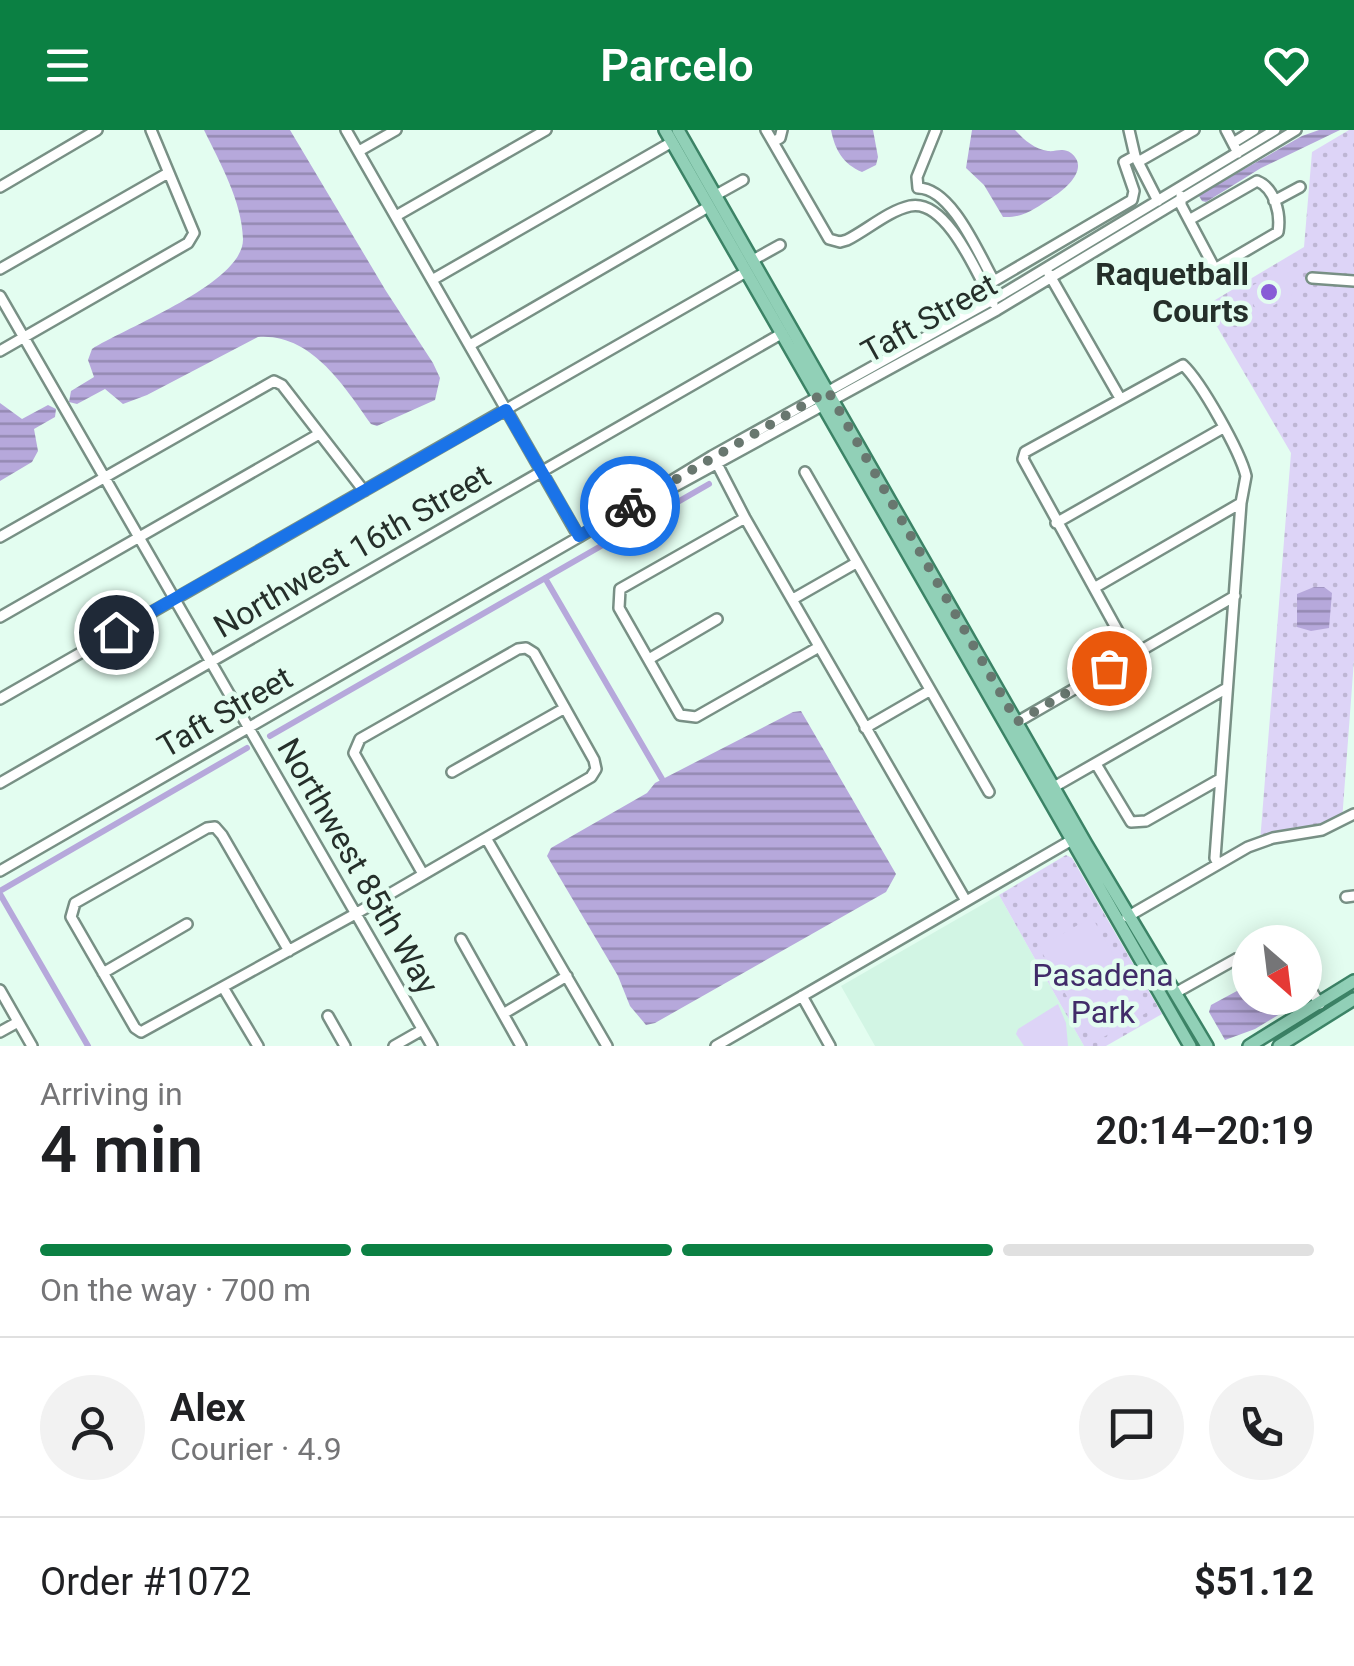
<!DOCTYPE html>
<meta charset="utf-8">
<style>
body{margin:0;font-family:Roboto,sans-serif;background:#f2f2f2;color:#202124;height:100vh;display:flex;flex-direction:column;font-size:38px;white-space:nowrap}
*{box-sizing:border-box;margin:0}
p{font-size:32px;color:#757577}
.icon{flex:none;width:55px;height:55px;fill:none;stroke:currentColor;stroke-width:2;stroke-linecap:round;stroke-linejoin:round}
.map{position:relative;height:916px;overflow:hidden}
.drawer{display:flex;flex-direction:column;background:#fff;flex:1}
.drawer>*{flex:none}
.needle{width:65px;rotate:152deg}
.tools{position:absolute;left:1232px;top:795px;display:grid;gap:20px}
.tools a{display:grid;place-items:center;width:90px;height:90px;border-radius:50%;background:#fff;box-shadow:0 5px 25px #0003;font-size:50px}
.pin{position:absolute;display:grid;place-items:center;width:85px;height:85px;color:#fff;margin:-42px;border:5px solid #fff;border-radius:50%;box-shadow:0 2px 10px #0007}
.courier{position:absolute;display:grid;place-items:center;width:100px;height:100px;margin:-50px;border:8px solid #1a73e8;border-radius:50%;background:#fff;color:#222;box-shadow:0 2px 12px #0007}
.summary em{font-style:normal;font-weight:600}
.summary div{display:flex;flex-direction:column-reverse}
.summary{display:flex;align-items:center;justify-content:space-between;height:170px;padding:0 40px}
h1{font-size:65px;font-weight:600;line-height:75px}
.bar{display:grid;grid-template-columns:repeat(4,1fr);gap:15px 10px;align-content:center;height:120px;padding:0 40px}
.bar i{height:12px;border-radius:8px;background:#e0e0e0}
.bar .current{background:#0b8043}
.bar p{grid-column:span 4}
.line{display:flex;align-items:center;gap:25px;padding:0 40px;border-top:2px solid #e0e0e0}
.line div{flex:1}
.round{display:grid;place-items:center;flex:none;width:105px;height:105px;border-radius:52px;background:#f2f2f2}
header{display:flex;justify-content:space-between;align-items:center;height:130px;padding:0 40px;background:#0b8043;color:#fff;font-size:45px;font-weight:600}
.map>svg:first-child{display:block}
</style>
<header><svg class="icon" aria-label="menu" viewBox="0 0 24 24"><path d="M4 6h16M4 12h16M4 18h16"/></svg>Parcelo<svg class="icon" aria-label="heart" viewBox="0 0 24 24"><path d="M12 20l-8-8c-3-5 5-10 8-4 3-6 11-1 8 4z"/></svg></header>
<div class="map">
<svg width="1354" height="916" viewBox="0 0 1354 916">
<defs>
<pattern id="green-dots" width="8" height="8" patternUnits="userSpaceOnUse" patternTransform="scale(2.5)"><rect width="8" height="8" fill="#ddd4f7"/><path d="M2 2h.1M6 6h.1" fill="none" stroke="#beb6d4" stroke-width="1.8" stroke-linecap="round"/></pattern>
<pattern id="water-rules" width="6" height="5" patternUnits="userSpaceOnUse" patternTransform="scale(2.5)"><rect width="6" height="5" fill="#b6a8db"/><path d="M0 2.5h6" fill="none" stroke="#9489b2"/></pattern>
</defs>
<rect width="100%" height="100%" fill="#e3fdf0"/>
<path fill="#d2f5e4" d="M 999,765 L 1084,916 L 875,916 L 841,856 Z"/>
<path fill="url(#green-dots)" d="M 1349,0 L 1354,0 L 1354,530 L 1342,691 L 1260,712 L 1291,323 L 1205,176 L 1304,117 L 1312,22 Z
M 1066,725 L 1072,728 L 1162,884 L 1106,916 L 1084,916 L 999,765 Z"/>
<path fill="#ddd4f7" d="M 1286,136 L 1293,164 L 1259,184 L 1245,160 Z
M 1092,787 L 1146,883 L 1093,913 L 1039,817 Z
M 1058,874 L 1066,893 L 1068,916 L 1024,916 L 1016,904 L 1018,899 Z"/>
<path fill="url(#water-rules)" d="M 204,0 L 290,0 L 386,161 L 433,233 L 440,248 L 435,270 L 377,296 L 371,294 C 344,256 311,203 258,207 L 147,265 L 123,274 L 105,259 L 77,274 L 69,272 L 71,261 L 94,247 L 88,230 L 92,219 C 126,197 244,153 243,109 C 242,71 220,33 204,0 Z
M 831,0 L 873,0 L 878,27 L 876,35 L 862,42 C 843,34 835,20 831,0 Z
M 972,0 L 1015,0 C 1023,9 1035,20 1048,21 C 1056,22 1063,17 1071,23 C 1090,38 1066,59 1053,67 C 1035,78 1025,88 1003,87 L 984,55 L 966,38 Z
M 1319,0 L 1340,0 L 1261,38 L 1206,72 L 1202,71 L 1199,66 L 1211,58 L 1302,6 Z
M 0,273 L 22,289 L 48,275 L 56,279 L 55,287 L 34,299 L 38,321 L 32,332 L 0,351 Z
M 1314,457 L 1324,457 L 1332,463 L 1329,498 L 1311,501 L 1297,497 L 1297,464 Z
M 801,581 L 896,744 L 886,762 L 655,893 L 646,895 L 630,876 L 618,846 L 547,726 L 551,718 L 647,663 L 655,653 L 793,582 Z
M 1248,855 L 1250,868 L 1265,868 L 1272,873 L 1283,868 L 1300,868 L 1300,872 L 1255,899 L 1225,910 L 1209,882 L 1211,875 Z"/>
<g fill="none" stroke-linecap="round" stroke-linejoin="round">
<path stroke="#b6a8db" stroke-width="6" d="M 545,448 L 662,649
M 270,606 L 709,354
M 0,761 L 247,618
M 0,764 L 88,916"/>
<g stroke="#789085" stroke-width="14">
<path id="minor" d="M 346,0 L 579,407
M 766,0 L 829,109 L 840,112 L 847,110 C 867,100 888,81 910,76 C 947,68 978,146 993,173
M 936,0 L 917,47 L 918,58 C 952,58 979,125 994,151 L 1132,70 L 1134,61 L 1124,32 L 1135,26
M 1129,0 L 1135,26 L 1158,71
M 1226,0 L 1238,23
M 773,12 L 780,8 L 782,0
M 1233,13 L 1254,0
M 359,21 L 396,0
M 1138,32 L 1194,0
M 0,57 L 97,0
M 716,65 L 743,50
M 1181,66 L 1181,75 L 1215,139
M 1274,71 L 1300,57
M 396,86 L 546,0
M 1189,90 L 1257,51 C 1275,58 1281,84 1278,102 L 1196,150
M 753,130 L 780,115
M 0,139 L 168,43
M 1049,144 L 1120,268
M 1312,148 L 1354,151
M 432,150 L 672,12
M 0,166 L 432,916
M 470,215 L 708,77
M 0,221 L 188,113 L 194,103 L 151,0
M 715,330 L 745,388 L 966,771
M 805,342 L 989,662
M 648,371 L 997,180 L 1296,0
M 745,388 L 620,459 L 619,478 L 680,585 L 696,587 L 819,517
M 1056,393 L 1223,298
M 0,407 L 274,251 L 282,255 L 364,361
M 1094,458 L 1241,373
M 793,469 L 856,433
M 0,487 L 319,304
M 1131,525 L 1023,329 L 1025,322 L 1183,235 C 1201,252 1240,321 1246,346 L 1241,373 L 1215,728 L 1218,734
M 649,529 L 717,489
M 0,569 L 746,142
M 1012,595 L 1235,466
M 865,598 L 929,561
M 1096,634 L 1131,692 L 1146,691 L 1220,649
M 452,642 L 565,578
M 0,653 L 781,204
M 1054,657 L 1227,558
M 486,708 L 607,916
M 0,741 L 579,407 L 712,326 L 1003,164 L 1275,0
M 1346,767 L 1354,766
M 1127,787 L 1248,717 L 1273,708 L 1322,700 L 1354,684
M 461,809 L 521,916
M 289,821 L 222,705 L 215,697 L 207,698 L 75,773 L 71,787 L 135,898 L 141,902 L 357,783 L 591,647 L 596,639 L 594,630 L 534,523 L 526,518 L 518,519 L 360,609 L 354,623 L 423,744
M 103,843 L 187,794
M 1305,851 L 1320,874
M 224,859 L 258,916
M 0,860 L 32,916
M 1177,862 L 1236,829 L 1250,827
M 802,866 L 830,916
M 503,884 L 567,846
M 328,886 L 345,916
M 0,902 L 18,892
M 394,916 L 422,900
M 716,916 L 1077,707"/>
</g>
<g stroke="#3c8366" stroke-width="16">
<path id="major" d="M 665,0 L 1190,916
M 678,0 L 1086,714 L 1207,916
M 1249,916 L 1354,851
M 1279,916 L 1354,869"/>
</g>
<use href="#minor" stroke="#fff" stroke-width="9"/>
<use href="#major" stroke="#91d0b7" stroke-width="11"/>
</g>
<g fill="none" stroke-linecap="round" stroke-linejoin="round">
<path stroke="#68776f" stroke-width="10" stroke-dasharray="0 18" d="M 630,376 L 828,261 L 1017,592 L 1109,538"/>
<path stroke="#1a73e8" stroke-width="12" d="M 116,502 L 506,280 L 579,406 L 630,376"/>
</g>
<circle fill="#885cd6" stroke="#e3fdf0" stroke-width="4" cx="1269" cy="162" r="10"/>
<g text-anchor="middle" stroke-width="9" stroke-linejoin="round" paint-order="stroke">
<g font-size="32" font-weight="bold" fill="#252f2a" stroke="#e3fdf0" text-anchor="end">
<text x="1249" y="155">Raquetball<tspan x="1249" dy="37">Courts</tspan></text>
</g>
<g font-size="32" fill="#252f2a" stroke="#e3fdf0">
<text transform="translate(929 188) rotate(-29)" y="11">Taft Street</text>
<text transform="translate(352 421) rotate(-30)" y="11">Northwest 16th Street</text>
<text transform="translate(225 582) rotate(-30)" y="11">Taft Street</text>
<text transform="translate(358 736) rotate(60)" y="11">Northwest 85th Way</text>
</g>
<g font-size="32" fill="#412c69" stroke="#e3fdf0">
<text x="1103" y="856">Pasadena<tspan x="1103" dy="37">Park</tspan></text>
</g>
</g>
</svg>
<div class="tools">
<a><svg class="needle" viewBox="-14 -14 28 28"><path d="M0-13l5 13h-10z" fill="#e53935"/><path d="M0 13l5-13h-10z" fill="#757577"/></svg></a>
</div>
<div class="pin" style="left:1109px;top:538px;background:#ea580c"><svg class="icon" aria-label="bag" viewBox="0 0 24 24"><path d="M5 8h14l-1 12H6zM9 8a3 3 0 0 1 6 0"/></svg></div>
<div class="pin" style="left:116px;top:502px;background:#1f2937"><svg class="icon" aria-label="home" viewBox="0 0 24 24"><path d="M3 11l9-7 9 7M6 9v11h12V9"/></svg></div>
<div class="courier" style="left:630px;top:376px"><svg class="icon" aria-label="bike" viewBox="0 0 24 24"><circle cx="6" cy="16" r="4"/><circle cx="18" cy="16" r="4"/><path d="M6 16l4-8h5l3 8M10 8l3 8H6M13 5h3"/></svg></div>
</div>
<section class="drawer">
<div class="summary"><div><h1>4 min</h1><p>Arriving in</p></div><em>20:14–20:19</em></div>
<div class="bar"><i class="current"></i><i class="current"></i><i class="current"></i><i></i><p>On the way · 700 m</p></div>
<div class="line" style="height:180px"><a class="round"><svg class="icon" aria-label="person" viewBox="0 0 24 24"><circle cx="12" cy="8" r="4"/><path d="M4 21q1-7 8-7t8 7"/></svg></a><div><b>Alex</b><p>Courier · 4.9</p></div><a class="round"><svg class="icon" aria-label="chat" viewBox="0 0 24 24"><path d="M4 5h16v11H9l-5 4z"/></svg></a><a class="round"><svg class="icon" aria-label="phone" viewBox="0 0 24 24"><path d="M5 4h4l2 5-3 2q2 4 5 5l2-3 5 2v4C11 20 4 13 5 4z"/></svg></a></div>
<div class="line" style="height:130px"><div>Order #1072</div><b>$51.12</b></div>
</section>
